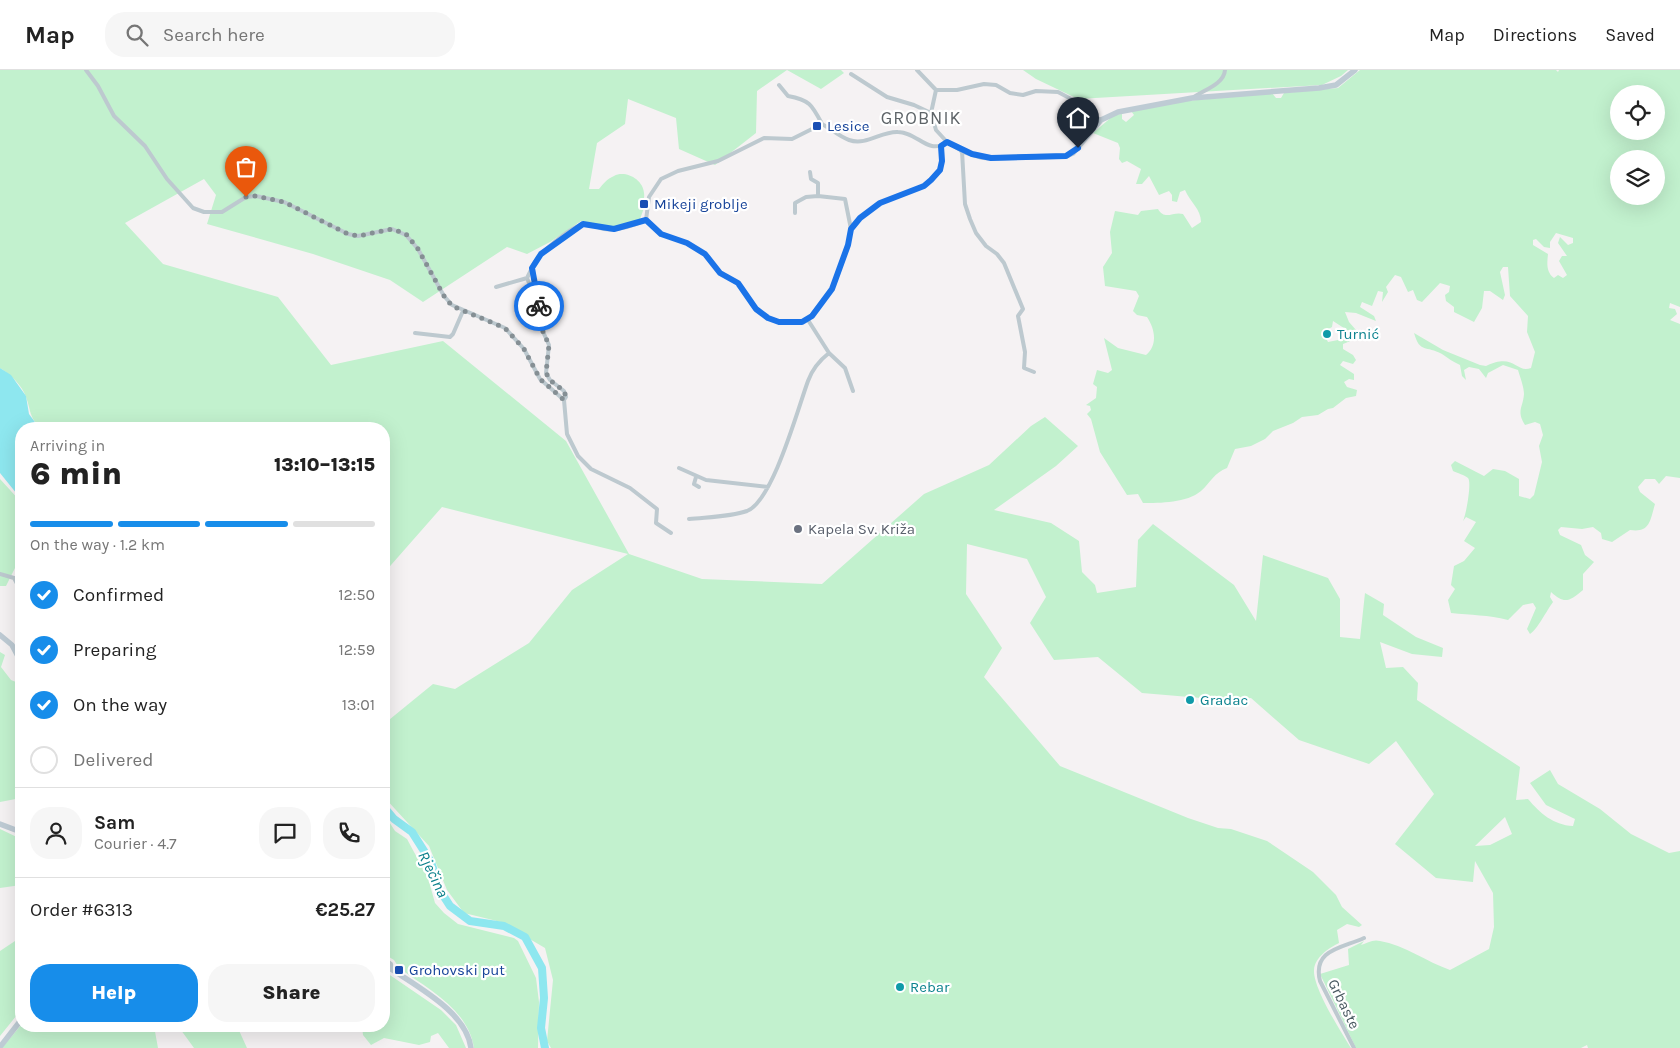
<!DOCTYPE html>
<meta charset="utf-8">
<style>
body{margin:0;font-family:Karla,sans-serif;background:#f6f6f6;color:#222;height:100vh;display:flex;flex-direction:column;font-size:19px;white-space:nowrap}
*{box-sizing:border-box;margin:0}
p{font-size:16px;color:#767676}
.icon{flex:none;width:28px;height:28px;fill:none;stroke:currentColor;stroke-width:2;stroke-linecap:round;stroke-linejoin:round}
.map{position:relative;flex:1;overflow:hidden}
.details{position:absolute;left:15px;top:352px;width:375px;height:610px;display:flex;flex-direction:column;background:#fff;border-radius:20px;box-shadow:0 5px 20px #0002}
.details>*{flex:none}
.fabs{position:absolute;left:1610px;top:15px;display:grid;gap:10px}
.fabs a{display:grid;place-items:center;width:55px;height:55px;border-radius:50%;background:#fff;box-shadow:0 5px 20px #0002;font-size:25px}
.pin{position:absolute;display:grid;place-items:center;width:42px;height:42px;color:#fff;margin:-51px -21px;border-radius:50% 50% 50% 0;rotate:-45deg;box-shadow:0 0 5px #0007}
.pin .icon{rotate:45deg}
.courier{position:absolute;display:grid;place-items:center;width:50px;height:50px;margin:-25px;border:4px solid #1a73e8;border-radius:50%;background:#fff;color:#222;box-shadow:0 1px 6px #0007}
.overview em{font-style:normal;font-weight:800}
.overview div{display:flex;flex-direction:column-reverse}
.overview{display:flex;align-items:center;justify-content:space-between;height:85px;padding:0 15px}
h1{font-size:32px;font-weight:800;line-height:38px}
.bar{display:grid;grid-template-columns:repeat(4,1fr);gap:8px 5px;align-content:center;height:60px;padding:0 15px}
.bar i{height:6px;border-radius:4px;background:#e0e0e0}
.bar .current{background:#178dea}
.bar p{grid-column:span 4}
.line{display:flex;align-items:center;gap:12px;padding:0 15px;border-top:1px solid #e0e0e0}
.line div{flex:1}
.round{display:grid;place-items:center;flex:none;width:52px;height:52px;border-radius:20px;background:#f6f6f6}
ol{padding:0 15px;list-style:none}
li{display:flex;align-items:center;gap:15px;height:55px}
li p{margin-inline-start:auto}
li .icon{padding:5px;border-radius:50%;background:#178dea;color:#fff;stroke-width:4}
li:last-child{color:#767676}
li i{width:28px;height:28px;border:2px solid #e0e0e0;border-radius:50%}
.cta{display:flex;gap:10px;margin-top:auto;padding:10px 15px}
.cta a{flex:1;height:58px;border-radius:20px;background:#178dea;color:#fff;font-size:20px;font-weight:800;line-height:58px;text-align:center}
.cta a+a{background:#f6f6f6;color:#222}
header{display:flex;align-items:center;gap:30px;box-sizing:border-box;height:70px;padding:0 25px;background:#fff;border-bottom:1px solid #e0e0e0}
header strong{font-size:24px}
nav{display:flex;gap:28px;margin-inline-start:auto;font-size:18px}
.search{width:350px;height:45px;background:#f6f6f6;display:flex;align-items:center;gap:12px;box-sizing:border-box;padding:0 18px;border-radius:20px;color:#767676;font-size:19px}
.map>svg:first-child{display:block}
</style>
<header>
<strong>Map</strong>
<div class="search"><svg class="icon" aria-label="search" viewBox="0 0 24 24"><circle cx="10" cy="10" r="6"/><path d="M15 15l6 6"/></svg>Search here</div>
<nav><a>Map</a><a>Directions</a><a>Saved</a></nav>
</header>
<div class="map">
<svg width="1680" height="978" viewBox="0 0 1680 978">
<rect width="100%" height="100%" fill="#f5f2f3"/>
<path fill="#c2f1ce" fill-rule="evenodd" d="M 0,0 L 841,0 L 844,3 L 821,19 L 787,0 L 757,21 L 756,63 L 715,95 L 679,79 L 676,48 L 628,29 L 625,54 L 597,73 L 589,119 L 599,119 C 603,114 607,109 614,106 C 625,100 643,109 644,123 C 645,129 642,132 644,138 L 640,149 L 614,158 L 581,151 L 550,172 L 527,184 L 507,177 L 423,232 L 390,210 L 313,184 L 207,154 L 216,125 L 204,109 L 125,153 L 163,194 L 278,227 L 331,295 L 443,271 L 566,371 L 629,484 L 702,509 L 822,514 L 924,424 L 989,395 L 1031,356 L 1045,347 L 1078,376 L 1056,396 L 994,440 L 1051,453 L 1079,471 L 1082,502 L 1095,515 L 1097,523 L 1136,517 L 1138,470 L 1153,454 L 1234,515 L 1256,551 L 1263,485 L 1328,508 L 1340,529 L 1340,567 L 1360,569 L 1365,523 L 1384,534 L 1383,545 L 1416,567 L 1443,578 L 1442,587 L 1412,584 L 1380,572 L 1386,598 L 1403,597 L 1418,613 L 1417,630 L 1520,697 L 1516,730 L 1528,729 C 1540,743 1553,755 1573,756 L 1575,749 L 1546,735 L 1530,713 L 1550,700 L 1558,714 L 1600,739 L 1631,764 L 1669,783 L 1680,781 L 1680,978 L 1588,978 L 1587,975 L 1581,978 L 1356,978 L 1320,904 L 1349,895 L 1348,879 L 1364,871 L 1361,875 C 1367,873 1373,869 1380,871 C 1404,875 1427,892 1450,900 L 1489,879 L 1494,857 L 1493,823 L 1475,791 L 1473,812 L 1436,808 L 1395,774 L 1434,724 L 1396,671 L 1369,694 L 1299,670 L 1251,628 L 1225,630 L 1142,623 L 1098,587 L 1054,590 L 1030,553 L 1046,527 L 1027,489 L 967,474 L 966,524 L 1002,578 L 984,607 L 1060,696 L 1188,748 L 1218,758 L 1231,759 L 1267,771 L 1313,802 L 1336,825 L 1342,837 L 1362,855 L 1359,857 L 1347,854 L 1337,860 L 1339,873 C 1329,878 1315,887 1314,900 C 1313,918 1341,962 1351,978 L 551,978 L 547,971 L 553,910 L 545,878 L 501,852 L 464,843 L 447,820 L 429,776 L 384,727 L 384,654 L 433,614 L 455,619 L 529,573 L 572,520 L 628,484 L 442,437 L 384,503 L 384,359 L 40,359 C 28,343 32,344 26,327 C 22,315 10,304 0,298 ZM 1505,747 L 1512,764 L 1490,775 L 1475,776 Z
M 1023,0 L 1348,0 L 1341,6 L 1322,15 L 1078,29 L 1036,9 Z
M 1360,0 L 1556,0 L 1558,2 L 1559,0 L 1680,0 L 1680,237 L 1670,233 L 1669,238 L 1675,239 L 1677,244 L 1670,250 L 1680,254 L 1680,408 L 1666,406 L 1659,414 L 1655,409 L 1645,409 L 1638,417 L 1640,422 L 1655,434 C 1650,451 1650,463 1630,460 L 1612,472 L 1602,469 L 1601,463 L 1593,457 L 1582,459 L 1561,457 L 1558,460 L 1560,465 L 1581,475 L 1585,485 L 1594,492 L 1583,504 L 1583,520 C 1569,532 1564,534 1551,522 L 1550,527 L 1553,532 C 1547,540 1537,560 1530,564 L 1527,559 L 1536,538 L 1533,533 L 1523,535 L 1508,550 C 1488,545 1471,545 1451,543 L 1448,530 L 1455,519 L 1451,515 L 1454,496 L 1464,491 L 1475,478 L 1464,471 L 1476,452 L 1466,447 L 1463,451 C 1466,445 1472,412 1468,408 C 1465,405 1457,403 1453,401 L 1451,395 L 1455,391 L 1484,406 L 1493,399 L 1505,401 L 1519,409 L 1519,426 L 1530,429 L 1534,425 L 1542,392 L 1539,376 L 1543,365 L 1540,354 L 1535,352 L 1525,355 C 1516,341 1523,338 1524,324 C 1524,317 1520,307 1518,300 L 1503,295 L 1488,303 L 1486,308 L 1479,299 L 1469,297 L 1464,300 L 1466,310 L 1462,306 L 1460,295 C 1453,292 1448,288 1442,284 C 1426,275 1420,284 1414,263 L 1443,280 L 1480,295 L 1486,296 C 1515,282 1516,304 1531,298 L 1535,282 L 1527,262 L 1528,246 L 1510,226 L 1508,197 L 1503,197 L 1500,202 L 1505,225 L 1503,230 L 1490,221 L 1484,221 L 1482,238 L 1474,252 L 1454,242 L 1454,237 L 1446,231 L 1445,225 L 1449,222 L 1450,216 L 1440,213 L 1422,232 L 1417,230 L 1413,220 L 1408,222 L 1401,207 L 1395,205 L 1386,217 L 1388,222 L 1382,232 L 1383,222 L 1378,221 L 1372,236 L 1362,232 L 1360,237 L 1374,246 L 1376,251 L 1356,243 L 1345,242 L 1349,252 L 1356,260 L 1353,270 L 1343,274 L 1343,279 L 1353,285 L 1356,290 L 1353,294 L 1343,291 L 1340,295 L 1354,304 L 1354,310 L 1349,309 L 1344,312 L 1347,317 L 1357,320 L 1356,326 L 1346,328 L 1333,338 L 1328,339 L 1318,345 L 1302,347 L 1293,353 L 1273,361 L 1265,369 L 1251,376 L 1235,379 L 1227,398 C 1214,403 1211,412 1201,421 C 1187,433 1160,433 1143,433 L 1138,424 L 1127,425 L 1100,382 L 1091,349 L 1087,344 L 1091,340 L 1090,336 L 1086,335 L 1096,328 L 1097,317 L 1093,314 L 1097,300 L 1108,303 L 1112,300 L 1104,268 L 1118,278 L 1146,285 C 1158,275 1155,259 1147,247 L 1137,245 L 1133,241 L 1139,226 L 1136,221 L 1105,216 L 1103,197 L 1112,183 L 1110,162 L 1115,141 L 1138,145 L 1141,141 L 1158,139 C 1165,151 1173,141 1183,144 L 1192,158 L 1201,152 C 1201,139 1190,132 1185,120 L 1180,122 L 1177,132 L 1172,131 L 1172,125 L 1169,121 L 1159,125 L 1149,106 L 1142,114 L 1136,114 L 1141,99 L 1127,91 L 1122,93 L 1119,89 L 1120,78 L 1118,73 L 1093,63 L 1114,45 L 1122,44 L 1122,49 L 1126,52 L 1134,45 L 1131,41 L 1186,31 L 1272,23 L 1276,28 L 1281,28 L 1284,23 L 1338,18 ZM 1619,24 L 1656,24 L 1656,61 L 1619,61 ZM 1619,89 L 1656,89 L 1656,126 L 1619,126 ZM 1556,163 L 1573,168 L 1573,173 L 1568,175 L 1560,167 L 1558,173 L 1567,186 L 1562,186 L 1559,191 L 1567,205 L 1563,208 L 1558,205 L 1554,208 C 1546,202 1547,193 1548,184 L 1533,175 L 1533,170 L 1536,169 L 1544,177 L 1550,178 L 1550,172 ZM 1333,251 L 1347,260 L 1343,260 L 1338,270 L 1328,272 L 1323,262 L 1332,257 Z
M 0,409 L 21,432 L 21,486 L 6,516 L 0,516 Z
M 0,582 L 5,585 L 1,597 L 11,610 L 21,614 L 21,728 L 0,732 Z
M 384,744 L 395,761 L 407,769 L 428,808 L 435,833 L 444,843 L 458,854 L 514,868 L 518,871 L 536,908 L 539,932 L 538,978 L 474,978 C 468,939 428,919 399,898 L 394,890 L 384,884 Z
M 0,759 L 21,769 L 21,815 L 0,818 Z
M 21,867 L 21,940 L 0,966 L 0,881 Z
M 384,901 L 441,940 L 456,955 L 466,978 L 449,978 L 438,963 L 431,966 L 430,972 L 419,975 L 384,968 L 371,975 L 363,965 L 362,956 L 384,956 Z
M 21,955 L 154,956 L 158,978 L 2,978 Z
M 178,956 L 237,956 L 247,978 L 194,978 Z"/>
<path fill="#8ee7ef" d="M 0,298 L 11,305 L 26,326 L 29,344 L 40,359 L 21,359 L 21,429 L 0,403 Z"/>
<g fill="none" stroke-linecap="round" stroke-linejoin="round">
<path stroke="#8ee7ef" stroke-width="8" d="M 384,737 L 394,749 L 412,762 L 431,792 L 441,822 L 450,836 L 470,851 L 504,856 L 525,867 L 542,898 L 544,928 L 541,958 L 545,978"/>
<path stroke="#bdc9cf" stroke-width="4" d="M 86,0 L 98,16 L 114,46 L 145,76 L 167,109 L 193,138 L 204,142 L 222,142 L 246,127 L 256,126 L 284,132 L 348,164 L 358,166 L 392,159 L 406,165 L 418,179 L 444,226 L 452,235 L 505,258 L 524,279 L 540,309 L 564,330 L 567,364 L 578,386 L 591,399 L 630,418 L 657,439 L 656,453 L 671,463
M 917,0 L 936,20 L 931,43
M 851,4 L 887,27 L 914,35 L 931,43 L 936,60 L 947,72
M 779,15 L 788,26 C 810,30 812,35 822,54
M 936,20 L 957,20 L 984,14 L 996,15 L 1010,23 L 1023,25 L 1036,21 L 1058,22 L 1073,30 L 1085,42 L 1101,50
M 1194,27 C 1204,20 1224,14 1225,0
M 941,77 L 942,91 L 940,100 L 931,110 L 924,116 L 880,133 L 860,148 L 851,159 L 848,175 L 832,219 L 811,246 L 802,252 L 779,252 L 768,248 L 756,239 L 738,213 L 720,203 L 705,184 L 687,173 L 661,164 L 646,150 L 649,127 L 661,109 L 678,101 L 718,91 L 764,68 L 792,69 L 822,54 C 831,59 840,67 849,70 C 867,76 881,61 898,62 C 918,62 928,86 947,72 L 962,81 L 965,134 L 970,149 L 976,163 L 986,176 L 997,184 L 1004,193 L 1023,239 L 1018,246 L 1025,282 L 1024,298 L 1034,302
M 810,102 L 811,109 L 818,113 L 818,126 L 845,129 L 851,159
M 795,143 L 795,133 L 806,127 L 818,126
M 532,198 L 527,208 L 535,228
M 496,217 L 527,208
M 523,251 C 529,239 525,228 530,216
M 415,263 L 450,267 L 453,264 L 463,241
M 829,283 L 845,298 L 853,321
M 564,330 L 566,327 L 564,321 L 550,310 L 546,303 L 549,275 L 540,255 L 532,198 C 535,186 572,155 585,154 C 592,153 598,158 604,159 C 619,161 633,156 646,150
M 679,398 L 706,410 L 768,417
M 696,407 L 694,414 L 699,417
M 689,449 C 707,447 730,447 747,441 C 773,431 798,338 808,311 C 812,300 820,290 829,283 L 808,250
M 0,504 L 14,508 L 21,521
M 384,889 L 391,894 L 392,900
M 1354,978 L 1320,911 C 1312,879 1343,878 1364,868"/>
<path stroke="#becbd4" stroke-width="5.5" d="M 962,81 L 981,87 L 991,88 L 1066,86 L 1073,83 L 1101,50 L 1118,42 L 1192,28 L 1319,18 L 1336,15 L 1355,0
M 0,565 L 12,575 L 21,592
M 0,754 L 21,762
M 384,894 C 413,915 466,940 471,978
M 0,977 L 21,950"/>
</g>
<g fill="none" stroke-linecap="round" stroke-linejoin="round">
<path stroke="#858f94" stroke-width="5" stroke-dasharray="0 9" d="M 246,127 L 256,126 L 284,132 L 348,164 L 358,166 L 392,159 L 406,164 L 418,179 L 444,226 L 452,236 L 505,258 L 524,279 L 540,309 L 564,330 L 566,327 L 564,321 L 550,310 L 546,303 L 549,275 L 540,255 L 539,236"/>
<path stroke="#1a73e8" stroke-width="6" d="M 539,236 L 532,198 L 541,184 L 583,154 L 614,159 L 646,150 L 661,164 L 687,173 L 705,184 L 720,203 L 738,213 L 756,239 L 768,248 L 779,252 L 802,252 L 812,246 L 832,219 L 848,175 L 851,159 L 860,148 L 880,133 L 924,116 L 931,110 L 940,100 L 942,91 L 941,76 L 947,72 L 972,84 L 991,88 L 1066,86 L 1078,78"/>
</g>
<g fill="#1a4fb4" stroke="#fff" stroke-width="2">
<rect x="812" y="51" width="10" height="10" rx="2.5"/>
<rect x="639" y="129" width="10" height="10" rx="2.5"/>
<rect x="394" y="895" width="10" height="10" rx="2.5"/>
</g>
<g fill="#0f9aa8" stroke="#fff" stroke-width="2">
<circle cx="1327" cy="264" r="5"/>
<circle cx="1190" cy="630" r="5"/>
<circle cx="900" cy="917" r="5"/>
</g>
<circle fill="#6b7280" stroke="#fff" stroke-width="2" cx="798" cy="459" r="5"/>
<g text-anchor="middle" stroke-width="4.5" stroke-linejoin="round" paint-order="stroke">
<g font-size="15" fill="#164399" stroke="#fff" text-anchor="start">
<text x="827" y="61">Lesice</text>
<text x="654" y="139">Mikeji groblje</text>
<text x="409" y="905">Grohovski put</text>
</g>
<g font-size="15" fill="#0d838f" stroke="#fff" text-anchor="start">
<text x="1337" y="269">Turnić</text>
<text x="1200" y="635">Gradac</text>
<text x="910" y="922">Rebar</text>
</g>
<g font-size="15" fill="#5b616d" stroke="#fff" text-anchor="start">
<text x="808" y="464">Kapela Sv. Križa</text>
</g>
<g font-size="15" fill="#495961" stroke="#fff">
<text transform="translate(1344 934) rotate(64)" y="5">Grbaste</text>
</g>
<g font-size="16" font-style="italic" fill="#0b808b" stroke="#fff">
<text transform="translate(434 804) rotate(64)" y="6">Rječina</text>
</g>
<g font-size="18" letter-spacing="1" fill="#5e6468" stroke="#fff">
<text x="921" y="54">GROBNIK</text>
</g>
</g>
</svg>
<div class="fabs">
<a><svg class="icon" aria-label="locate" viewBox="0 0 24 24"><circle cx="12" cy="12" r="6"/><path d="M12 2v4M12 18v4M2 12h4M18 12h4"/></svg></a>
<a><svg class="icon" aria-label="layers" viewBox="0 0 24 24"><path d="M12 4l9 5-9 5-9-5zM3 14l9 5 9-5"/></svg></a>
</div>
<div class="pin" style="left:246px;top:127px;background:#ea580c"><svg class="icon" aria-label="bag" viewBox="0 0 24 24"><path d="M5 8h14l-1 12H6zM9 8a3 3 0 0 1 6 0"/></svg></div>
<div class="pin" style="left:1078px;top:78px;background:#1f2937"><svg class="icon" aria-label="home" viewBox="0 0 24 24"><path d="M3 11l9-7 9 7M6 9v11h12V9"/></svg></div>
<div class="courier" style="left:539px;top:236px"><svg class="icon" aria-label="bike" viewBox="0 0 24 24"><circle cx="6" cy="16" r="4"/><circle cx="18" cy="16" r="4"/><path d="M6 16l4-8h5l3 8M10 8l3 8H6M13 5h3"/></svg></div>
<section class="details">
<div class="overview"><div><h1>6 min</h1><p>Arriving in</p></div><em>13:10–13:15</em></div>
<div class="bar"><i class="current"></i><i class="current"></i><i class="current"></i><i></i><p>On the way · 1.2 km</p></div>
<ol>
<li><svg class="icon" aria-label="check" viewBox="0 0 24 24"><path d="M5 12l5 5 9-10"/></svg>Confirmed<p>12:50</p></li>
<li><svg class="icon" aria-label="check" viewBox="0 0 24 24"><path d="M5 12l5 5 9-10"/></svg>Preparing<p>12:59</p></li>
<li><svg class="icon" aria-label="check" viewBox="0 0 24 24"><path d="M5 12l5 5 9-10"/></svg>On the way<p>13:01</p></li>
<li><i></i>Delivered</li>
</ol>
<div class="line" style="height:90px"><a class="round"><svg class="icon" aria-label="person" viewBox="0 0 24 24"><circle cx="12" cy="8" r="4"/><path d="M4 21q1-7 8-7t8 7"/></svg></a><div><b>Sam</b><p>Courier · 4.7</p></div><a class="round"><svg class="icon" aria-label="chat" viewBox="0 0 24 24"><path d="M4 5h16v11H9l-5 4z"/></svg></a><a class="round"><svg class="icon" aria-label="phone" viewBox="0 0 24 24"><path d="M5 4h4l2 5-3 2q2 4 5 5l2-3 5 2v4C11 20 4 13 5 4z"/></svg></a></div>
<div class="line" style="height:65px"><div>Order #6313</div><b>€25.27</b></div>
<div class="cta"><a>Help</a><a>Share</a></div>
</section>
</div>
